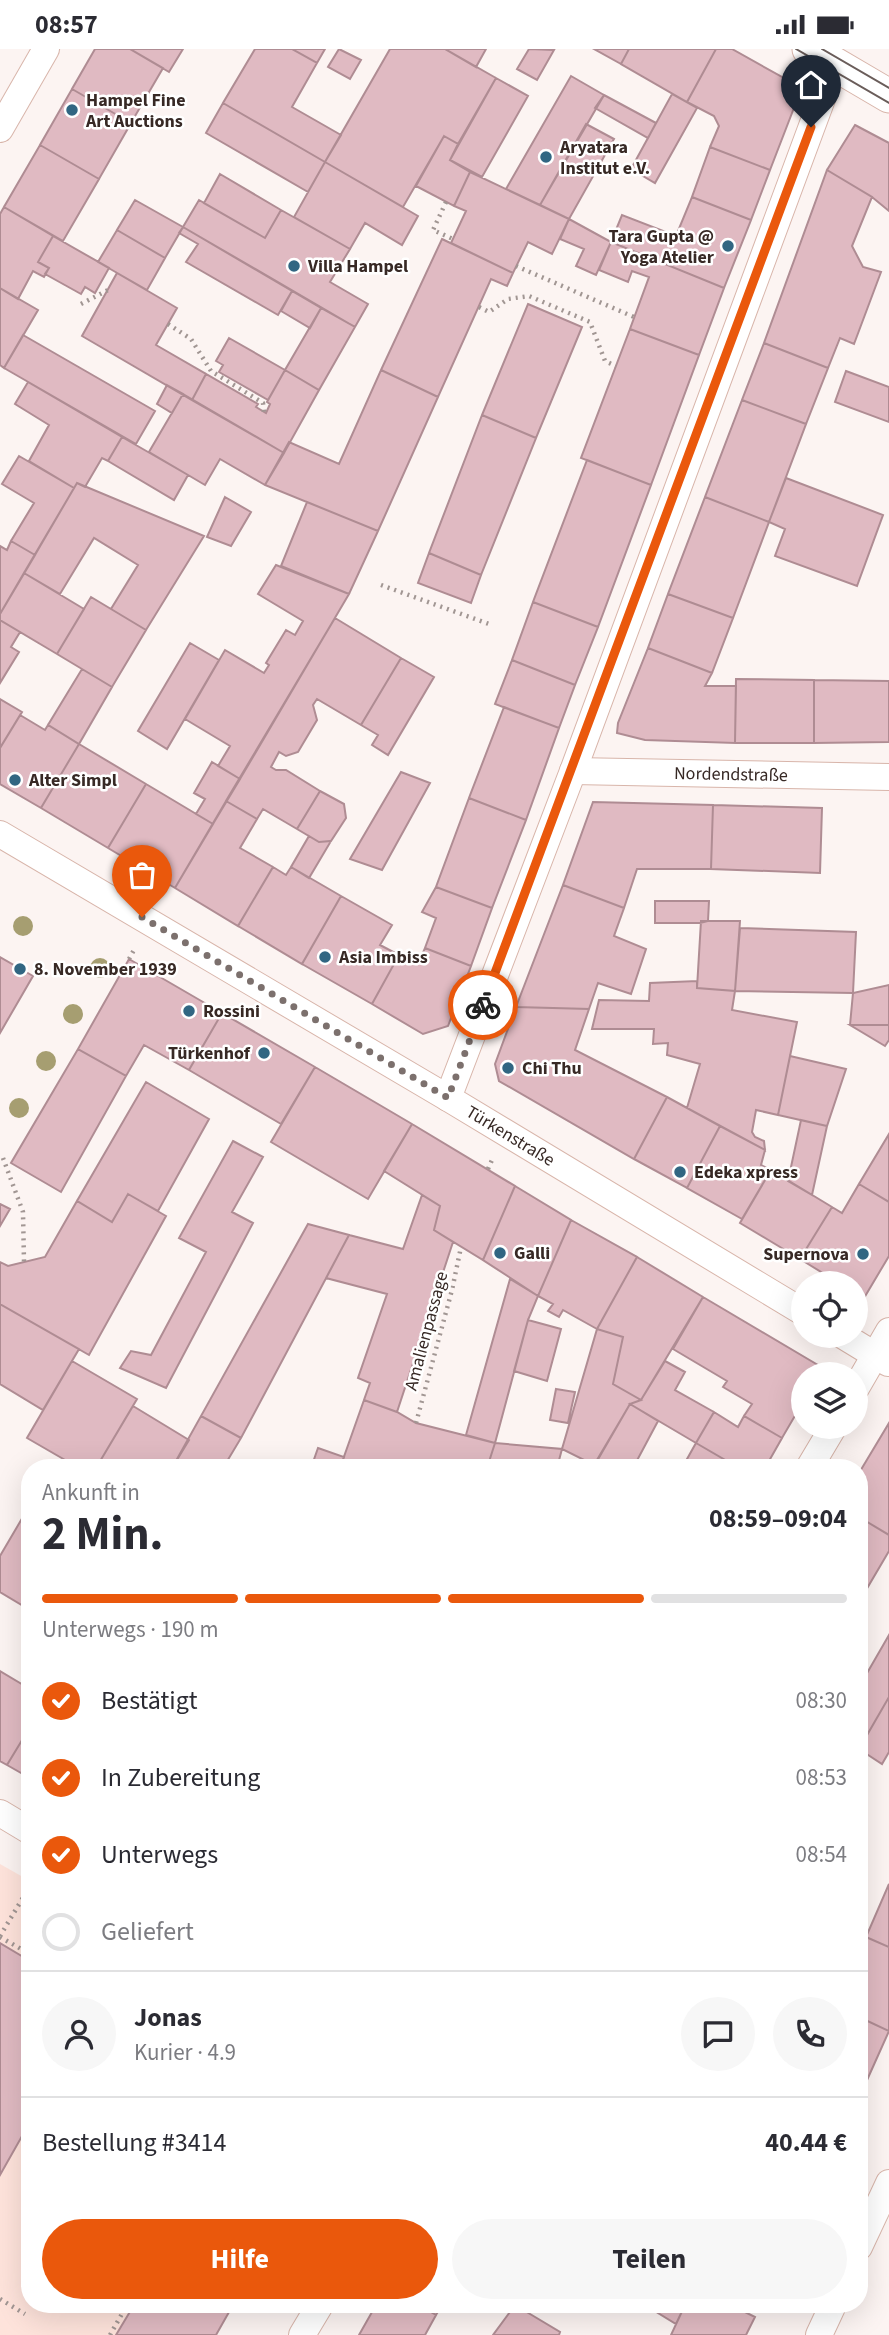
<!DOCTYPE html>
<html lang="de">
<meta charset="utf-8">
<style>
body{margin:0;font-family:"Source Sans 3",sans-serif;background:#f7f7f7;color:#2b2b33;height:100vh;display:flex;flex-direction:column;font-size:26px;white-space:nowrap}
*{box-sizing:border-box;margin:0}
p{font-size:23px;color:#7c7c81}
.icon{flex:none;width:38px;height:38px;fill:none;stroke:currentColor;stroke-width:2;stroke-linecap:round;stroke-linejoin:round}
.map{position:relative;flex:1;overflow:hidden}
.details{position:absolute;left:21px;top:1410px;width:847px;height:854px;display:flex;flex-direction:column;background:#fff;border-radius:28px;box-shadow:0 7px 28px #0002}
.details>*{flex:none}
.buttons{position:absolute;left:791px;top:1222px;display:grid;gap:14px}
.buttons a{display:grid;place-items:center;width:77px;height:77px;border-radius:50%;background:#fff;box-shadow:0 7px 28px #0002;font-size:35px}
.pin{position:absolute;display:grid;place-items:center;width:60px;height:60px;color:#fff;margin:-72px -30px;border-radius:50% 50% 50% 0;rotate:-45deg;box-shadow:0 0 7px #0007}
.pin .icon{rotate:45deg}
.courier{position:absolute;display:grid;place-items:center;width:70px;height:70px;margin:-35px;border:5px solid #ea580c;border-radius:50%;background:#fff;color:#222;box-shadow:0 2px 9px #0007}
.overview em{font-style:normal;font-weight:700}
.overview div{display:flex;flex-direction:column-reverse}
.overview{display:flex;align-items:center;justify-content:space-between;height:119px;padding:0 21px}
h1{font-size:46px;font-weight:700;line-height:52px}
.bar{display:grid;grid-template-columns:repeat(4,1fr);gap:10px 7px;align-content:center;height:84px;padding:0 21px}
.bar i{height:9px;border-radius:5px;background:#e1e1e2}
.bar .selected{background:#ea580c}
.bar p{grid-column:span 4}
.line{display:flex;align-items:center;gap:18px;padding:0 21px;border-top:2px solid #e1e1e2}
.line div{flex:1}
.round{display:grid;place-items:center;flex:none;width:74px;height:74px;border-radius:37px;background:#f7f7f7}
ol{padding:0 21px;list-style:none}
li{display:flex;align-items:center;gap:21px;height:77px}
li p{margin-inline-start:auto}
li .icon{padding:7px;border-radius:50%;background:#ea580c;color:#fff;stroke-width:4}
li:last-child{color:#7c7c81}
li i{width:38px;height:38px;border:4px solid #e1e1e2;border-radius:50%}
.cta{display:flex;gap:14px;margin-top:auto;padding:14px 21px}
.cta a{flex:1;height:80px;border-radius:42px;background:#ea580c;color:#fff;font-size:28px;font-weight:700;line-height:80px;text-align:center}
.cta a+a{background:#f7f7f7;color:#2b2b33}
.status{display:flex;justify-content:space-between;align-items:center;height:49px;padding:0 35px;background:#fff;direction:ltr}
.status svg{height:19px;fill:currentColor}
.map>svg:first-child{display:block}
</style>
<div class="status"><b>08:57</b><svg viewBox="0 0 49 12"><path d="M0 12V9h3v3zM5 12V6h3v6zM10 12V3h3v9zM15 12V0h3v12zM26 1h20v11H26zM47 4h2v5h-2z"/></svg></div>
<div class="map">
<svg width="889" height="2286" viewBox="0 0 889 2286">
<rect width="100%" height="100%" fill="#fcf4f2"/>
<path fill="#fee3db" d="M 0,1815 L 30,1832 L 30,2256 L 233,2256 L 216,2286 L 0,2286 Z"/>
<path fill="#e0bac2" stroke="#af8c93" stroke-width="2" d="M 95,0 L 130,0 L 163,19 L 131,74 L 72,40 Z
M 130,0 L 183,0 L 169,23 Z
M 255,0 L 292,0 L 317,14 L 292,58 L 341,86 L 325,113 L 223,54 Z
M 292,0 L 325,0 L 317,14 Z
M 339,0 L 361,11 L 350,30 L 328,18 Z
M 390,0 L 445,0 L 496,29 L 458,95 L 444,87 L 403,158 L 325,113 Z
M 445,0 L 486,0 L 476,18 Z
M 529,0 L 554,1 L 537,31 L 517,20 Z
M 594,0 L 629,0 L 621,15 Z
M 629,0 L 716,0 L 687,53 L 621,15 Z
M 716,0 L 732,0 L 791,33 L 797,51 L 770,121 L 710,98 L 719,77 L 714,67 L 687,53 Z
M 571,27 L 604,46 L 540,156 L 506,140 Z
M 496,29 L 528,47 L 482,128 L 450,111 Z
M 72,40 L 131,74 L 99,130 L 40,96 Z
M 672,45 L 697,59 L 655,134 L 631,120 Z
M 604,46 L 656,74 L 648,89 L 595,59 Z
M 223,54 L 325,113 L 308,143 L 206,84 Z
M 586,75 L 614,90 L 569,170 L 540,156 Z
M 855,76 L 889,94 L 889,162 L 872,148 L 827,121 Z
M 444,87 L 458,95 L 450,111 L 470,123 L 454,157 L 416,137 Z
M 40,96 L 99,130 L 63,192 L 4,158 Z
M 710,98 L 770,121 L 751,171 L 692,148 Z
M 325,113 L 418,167 L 402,196 L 365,174 L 350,200 L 294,168 Z
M 827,121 L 872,148 L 852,197 L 863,218 L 881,223 L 854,295 L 840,289 L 828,319 L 764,294 Z
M 470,123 L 569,170 L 552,205 L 528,193 L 513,224 L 451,194 L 466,162 L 454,157 Z
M 220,125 L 281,161 L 265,189 L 204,154 Z
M 692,148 L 751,171 L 724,239 L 611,193 L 622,166 L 676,187 Z
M 135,151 L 183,178 L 165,209 L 117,181 Z
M 199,151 L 265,189 L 281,161 L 350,200 L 330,233 L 368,255 L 355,278 L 183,178 Z
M 4,158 L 53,187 L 38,213 L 49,219 L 44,228 L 33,222 L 18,250 L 0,239 L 0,165 Z
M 569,170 L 611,193 L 596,226 L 576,217 L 584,200 L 560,190 Z
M 183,178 L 292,242 L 278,266 L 186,213 L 198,195 L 179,184 Z
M 117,181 L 165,209 L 147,241 L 98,213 Z
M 53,187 L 109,219 L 95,244 L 85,238 L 81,245 L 45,225 L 49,219 L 38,213 Z
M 442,190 L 513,224 L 507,237 L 491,230 L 438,348 L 381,321 Z
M 611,193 L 724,239 L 699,306 L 630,280 L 649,228 L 632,222 L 628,233 L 599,221 Z
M 117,224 L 177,259 L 156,296 L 206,325 L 192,351 L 82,287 Z
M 0,239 L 38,261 L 4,319 L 0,316 Z
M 292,242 L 321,259 L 310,279 L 281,262 Z
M 528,255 L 582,278 L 536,389 L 482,366 Z
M 321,259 L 355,278 L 319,341 L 285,321 Z
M 630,280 L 699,306 L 651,436 L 581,409 Z
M 23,286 L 155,362 L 136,395 L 4,319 Z
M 229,289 L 285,321 L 268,351 L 219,323 L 223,316 L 216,312 Z
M 764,294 L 828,319 L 806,375 L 742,351 Z
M 285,321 L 319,341 L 284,404 L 192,351 L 206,325 L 258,355 L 256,358 L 266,364 L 270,355 L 267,353 Z
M 381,321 L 438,348 L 378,482 L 265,436 L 289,393 L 339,415 Z
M 846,322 L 889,338 L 889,373 L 835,353 Z
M 28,333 L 122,388 L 108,412 L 102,409 L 85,438 L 77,434 L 74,439 L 29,412 L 49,376 L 15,355 Z
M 167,336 L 183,345 L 172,364 L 157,355 Z
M 183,345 L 284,404 L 265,436 L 220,410 L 205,436 L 149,403 Z
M 742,351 L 806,375 L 769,473 L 705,448 Z
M 482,366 L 536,389 L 481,526 L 429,504 Z
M 122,388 L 188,426 L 174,451 L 108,412 Z
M 19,407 L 74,439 L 35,506 L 11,492 L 34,454 L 2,435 Z
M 587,411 L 651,436 L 598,578 L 533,553 Z
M 786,429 L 883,466 L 857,537 L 775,507 L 785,480 L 769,473 Z
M 77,434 L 204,487 L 146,581 L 111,560 L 138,516 L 94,489 L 60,545 L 24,524 Z
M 225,448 L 251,463 L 231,497 L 207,488 Z
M 705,448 L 769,473 L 733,569 L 668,545 Z
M 307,453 L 378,482 L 349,545 L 281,517 Z
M 11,492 L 35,506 L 0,565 L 0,497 L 7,501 Z
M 429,504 L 481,526 L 471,554 L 418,534 Z
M 276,516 L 349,545 L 240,730 L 218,717 L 230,697 L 185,670 L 225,601 L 264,624 L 269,616 L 266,614 L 286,581 L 295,586 L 303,572 L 258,545 Z
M 24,524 L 84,560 L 57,605 L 0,571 L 0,565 Z
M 668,545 L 733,569 L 712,624 L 648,599 Z
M 91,548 L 146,581 L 112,638 L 57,605 Z
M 533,553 L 598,578 L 575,636 L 512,611 Z
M 335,569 L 401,609 L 361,676 L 317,650 L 313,656 L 317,671 L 298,703 L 286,707 L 279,703 L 271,718 L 276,721 L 286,721 L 320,742 L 297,780 L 263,760 L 257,770 L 226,752 Z
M 0,571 L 20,583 L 11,598 L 19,603 L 0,634 Z
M 190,594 L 219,611 L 167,700 L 138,682 Z
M 648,599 L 712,624 L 705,637 L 736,637 L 735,694 L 645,691 L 617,684 L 618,674 Z
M 401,609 L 434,628 L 388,706 L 372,696 L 378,686 L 361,676 Z
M 512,611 L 575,636 L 559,679 L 495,655 Z
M 82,620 L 112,638 L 79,695 L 48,676 Z
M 736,630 L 814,631 L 814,694 L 735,694 Z
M 814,631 L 889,632 L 889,693 L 814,694 Z
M 0,650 L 22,663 L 0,699 Z
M 504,658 L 559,679 L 526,771 L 469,749 Z
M 20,666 L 45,681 L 48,676 L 79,695 L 41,759 L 0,735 L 0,699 Z
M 79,695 L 146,735 L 108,799 L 41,759 Z
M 212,713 L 240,730 L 213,775 L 196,765 L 205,750 L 194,744 Z
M 401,723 L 430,734 L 382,821 L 350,810 Z
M 146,735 L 213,775 L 175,839 L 108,799 Z
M 320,742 L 344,755 L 346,769 L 331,792 L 319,793 L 297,780 Z
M 469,749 L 526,771 L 492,859 L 436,838 Z
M 226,752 L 257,770 L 240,799 L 273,818 L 238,877 L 175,839 Z
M 593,753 L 713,756 L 711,820 L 637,820 L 624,859 L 563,836 Z
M 713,756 L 822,759 L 820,824 L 711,820 Z
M 309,787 L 319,793 L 331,792 L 309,829 L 291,818 Z
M 273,818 L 286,826 L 291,818 L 341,847 L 302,915 L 238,877 Z
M 563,836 L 624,859 L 614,887 L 646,900 L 631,945 L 598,934 L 589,960 L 516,958 Z
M 436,838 L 492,859 L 471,917 L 425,899 L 436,869 L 422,863 Z
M 341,847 L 392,876 L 380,896 L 399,906 L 372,955 L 302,915 Z
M 655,852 L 709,852 L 708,872 L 700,874 L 655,874 Z
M 701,872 L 740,872 L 735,942 L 697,939 Z
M 740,879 L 856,883 L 853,944 L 735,942 Z
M 425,899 L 471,917 L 448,977 L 423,985 L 372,955 L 399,906 L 418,915 Z
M 0,908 L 33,927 L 0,984 Z
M 129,910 L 222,964 L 189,1021 L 144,996 L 126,1027 L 78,1000 Z
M 697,932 L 697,939 L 735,942 L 732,961 L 797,973 L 778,1066 L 756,1061 L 752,1083 L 755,1088 L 764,1092 L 765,1101 L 687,1059 L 700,1015 L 667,1006 L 668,994 L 653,995 L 654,980 L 592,980 L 599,951 L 649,952 L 650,934 Z
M 889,936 L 889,976 L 850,976 L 853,944 Z
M 516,958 L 589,960 L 575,1001 L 667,1048 L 634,1110 L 499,1032 L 495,1015 Z
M 222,964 L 315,1018 L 281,1075 L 189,1021 Z
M 850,976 L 889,976 L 889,991 L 885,997 Z
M 78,1000 L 126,1027 L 61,1143 L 11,1114 Z
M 790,1007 L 846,1020 L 827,1077 L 778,1066 Z
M 315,1018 L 412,1075 L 368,1150 L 271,1093 Z
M 146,1033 L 209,1070 L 158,1162 L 128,1145 L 112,1173 L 77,1152 Z
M 667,1048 L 720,1077 L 687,1139 L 634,1110 Z
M 801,1071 L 827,1077 L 812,1146 L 788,1132 Z
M 412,1075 L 515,1137 L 483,1211 L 434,1181 L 440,1157 L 384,1122 Z
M 720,1077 L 765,1101 L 761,1116 L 771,1121 L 742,1170 L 687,1139 Z
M 889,1085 L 889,1153 L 859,1135 Z
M 233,1092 L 263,1108 L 232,1163 L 253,1174 L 166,1339 L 120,1319 L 131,1302 L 151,1306 L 206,1203 L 179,1189 Z
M 771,1121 L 832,1158 L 800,1210 L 740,1174 Z
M 859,1135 L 889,1153 L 889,1207 L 864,1249 L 856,1244 L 856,1234 L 839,1234 L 800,1210 L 832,1158 L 842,1164 Z
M 515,1137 L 571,1171 L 538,1247 L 483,1211 Z
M 128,1145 L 166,1167 L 89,1306 L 0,1255 L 0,1213 L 8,1217 L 45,1208 L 77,1152 L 112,1173 Z
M 422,1146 L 440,1157 L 434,1181 L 453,1193 L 397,1363 L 364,1351 L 370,1334 L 358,1329 L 387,1245 L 326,1229 L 349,1186 L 403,1200 Z
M 0,1155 L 10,1160 L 0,1177 Z
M 571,1171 L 637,1208 L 597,1280 L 563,1261 L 559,1268 L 548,1262 L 553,1255 L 538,1247 Z
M 308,1175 L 349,1186 L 241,1389 L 201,1367 Z
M 637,1208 L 703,1248 L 641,1351 L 613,1335 L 623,1288 L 597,1280 Z
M 510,1230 L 538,1247 L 528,1271 L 495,1394 L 466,1386 Z
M 703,1248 L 823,1319 L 819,1325 L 803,1325 L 803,1353 L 782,1389 L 744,1367 L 752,1355 L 723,1338 L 727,1332 L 673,1300 Z
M 0,1255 L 79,1300 L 43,1361 L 0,1335 Z
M 528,1271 L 561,1280 L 547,1332 L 514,1322 Z
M 597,1280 L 623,1288 L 613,1335 L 641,1351 L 630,1355 L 594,1416 L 562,1400 Z
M 72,1312 L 137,1350 L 96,1419 L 79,1419 L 27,1389 Z
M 665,1312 L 685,1323 L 675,1341 L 714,1363 L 696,1394 L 630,1355 L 641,1351 Z
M 556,1340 L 575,1343 L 568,1374 L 550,1371 Z
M 364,1351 L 397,1363 L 416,1374 L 495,1394 L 487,1419 L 340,1419 Z
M 630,1355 L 658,1372 L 633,1419 L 593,1419 Z
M 133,1357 L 189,1391 L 172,1419 L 96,1419 Z
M 714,1363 L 738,1378 L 744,1367 L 782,1389 L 765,1419 L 739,1419 L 696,1394 Z
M 201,1367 L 241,1389 L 223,1419 L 172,1419 Z
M 889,1374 L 889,1486 L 859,1468 L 859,1424 Z
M 495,1394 L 562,1400 L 557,1419 L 487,1419 Z
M 696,1394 L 739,1419 L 682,1419 Z
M 318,1399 L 344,1408 L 340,1419 L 311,1419 Z
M 27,1461 L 30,1462 L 30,1561 L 0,1543 L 0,1507 Z
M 859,1468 L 889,1486 L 889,1502 L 859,1553 Z
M 889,1586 L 889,1648 L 859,1700 L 859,1638 Z
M 0,1622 L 30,1640 L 30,1678 L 7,1716 L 0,1712 Z
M 889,1648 L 889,1703 L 882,1715 L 859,1700 Z
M 30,1678 L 30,1729 L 7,1716 Z
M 889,1835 L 889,1898 L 866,1888 Z
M 859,1885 L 889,1898 L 889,1982 L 859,1968 Z
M 0,1894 L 30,1912 L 30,2073 L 0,2126 Z
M 859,1968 L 889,1982 L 859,2049 Z
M 134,2256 L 233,2256 L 216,2286 L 116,2286 Z
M 376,2256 L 419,2256 L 436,2266 L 425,2286 L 359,2286 Z
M 419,2256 L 442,2256 L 436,2266 Z
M 515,2256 L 560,2283 L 559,2286 L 493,2286 Z
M 645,2256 L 685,2256 L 676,2275 Z
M 685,2256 L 731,2256 L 755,2268 L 746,2286 L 671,2286 Z"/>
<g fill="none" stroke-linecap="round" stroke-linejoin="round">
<g stroke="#d8b5aa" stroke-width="28">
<g id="minor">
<path d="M 0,80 L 46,0"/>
<path id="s1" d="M 573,722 L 889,728"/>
<path id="s2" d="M 0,785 L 448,1049 L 803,1263"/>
<path d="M 448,1049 L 573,722 L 835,15"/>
<path d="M 842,1286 L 888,1314"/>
<path d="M 856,1339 L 889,1282"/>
<path d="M 809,1419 L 834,1377"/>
<path d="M 0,1764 L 30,1782"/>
<path d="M 859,2198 L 889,2134"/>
<path d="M 302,2286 L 320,2256"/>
<path d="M 819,2286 L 833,2256"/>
</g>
</g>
<g stroke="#d8b5aa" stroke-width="35">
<path id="tertiary" d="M 809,0 L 889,47"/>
</g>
<path stroke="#a19693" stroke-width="4.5" stroke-dasharray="2 5" stroke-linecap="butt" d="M 446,153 L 433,181 L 453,190
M 516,217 L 634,268
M 81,255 L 108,241
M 479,258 L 489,263 L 508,250 L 529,247 L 590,273 L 605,312 L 616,317
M 168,275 L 191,290 L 211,322 L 263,354 L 264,363
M 381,536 L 489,575
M 129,910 L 135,899
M 3,1109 L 23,1163 L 24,1213
M 488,1120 L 492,1111
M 416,1374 L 452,1241 L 461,1198
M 0,1887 L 30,1837
M 0,1888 L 30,1905
M 0,2250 L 25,2265
M 110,2286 L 127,2256"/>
<use href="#minor" stroke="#fff" stroke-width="26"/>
<use href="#tertiary" stroke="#fff" stroke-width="33"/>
<path stroke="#6a5d5a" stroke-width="2" d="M 796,0 L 889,54
M 822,0 L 889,39"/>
</g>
<g fill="#a69e71">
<circle cx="23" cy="877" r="10"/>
<circle cx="100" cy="919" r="10"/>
<circle cx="73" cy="965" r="10"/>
<circle cx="46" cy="1012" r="10"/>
<circle cx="19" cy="1059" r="10"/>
</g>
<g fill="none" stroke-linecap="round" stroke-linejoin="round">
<path stroke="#7c706d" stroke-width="7" stroke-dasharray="0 12.6" d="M 142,868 L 448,1049 L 483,956"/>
<path stroke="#ea580c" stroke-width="9" d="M 483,956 L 811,78"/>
</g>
<g fill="#316682" stroke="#fff" stroke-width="2.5">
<circle cx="72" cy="61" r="7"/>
<circle cx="546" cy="108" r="7"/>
<circle cx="728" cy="197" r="7"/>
<circle cx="294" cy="217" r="7"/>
<circle cx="15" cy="731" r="7"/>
<circle cx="325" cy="908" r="7"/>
<circle cx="20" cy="920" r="7"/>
<circle cx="189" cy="962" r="7"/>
<circle cx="264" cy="1004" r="7"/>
<circle cx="508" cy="1019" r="7"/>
<circle cx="680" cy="1123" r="7"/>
<circle cx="500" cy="1204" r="7"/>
<circle cx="863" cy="1205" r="7"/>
</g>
<g text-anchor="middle" stroke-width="5" stroke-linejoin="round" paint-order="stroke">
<g font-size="18" font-weight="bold" fill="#372925" stroke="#fff" text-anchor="start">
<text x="86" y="57">Hampel Fine<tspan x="86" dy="21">Art Auctions</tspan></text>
<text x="560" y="104">Aryatara<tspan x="560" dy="21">Institut e.V.</tspan></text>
<text x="714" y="193" text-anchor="end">Tara Gupta @<tspan x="714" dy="21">Yoga Atelier</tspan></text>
<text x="308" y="223">Villa Hampel</text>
<text x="29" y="737">Alter Simpl</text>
<text x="339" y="914">Asia Imbiss</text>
<text x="34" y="926">8. November 1939</text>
<text x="203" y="968">Rossini</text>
<text x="250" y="1010" text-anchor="end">Türkenhof</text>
<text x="522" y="1025">Chi Thu</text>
<text x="694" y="1129">Edeka xpress</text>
<text x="514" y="1210">Galli</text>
<text x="849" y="1211" text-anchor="end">Supernova</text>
</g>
<g font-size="18" fill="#372925" stroke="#fff">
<text dy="6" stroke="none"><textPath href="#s1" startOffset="158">Nordendstraße</textPath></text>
<text dy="6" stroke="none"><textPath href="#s2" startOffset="593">Türkenstraße</textPath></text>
<text transform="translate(426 1282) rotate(-75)" y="6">Amalienpassage</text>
</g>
</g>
</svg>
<div class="buttons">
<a><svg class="icon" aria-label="locate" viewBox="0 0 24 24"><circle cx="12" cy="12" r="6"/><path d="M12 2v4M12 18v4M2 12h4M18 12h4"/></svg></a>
<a><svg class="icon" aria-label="layers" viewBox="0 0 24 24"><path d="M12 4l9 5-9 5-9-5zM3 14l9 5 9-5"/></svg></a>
</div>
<div class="pin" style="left:142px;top:868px;background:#ea580c"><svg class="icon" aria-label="bag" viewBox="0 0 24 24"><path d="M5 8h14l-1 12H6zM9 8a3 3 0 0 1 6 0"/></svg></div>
<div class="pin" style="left:811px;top:78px;background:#1f2937"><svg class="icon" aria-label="home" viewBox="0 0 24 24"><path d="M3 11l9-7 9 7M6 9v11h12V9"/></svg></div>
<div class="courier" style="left:483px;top:956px"><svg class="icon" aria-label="bike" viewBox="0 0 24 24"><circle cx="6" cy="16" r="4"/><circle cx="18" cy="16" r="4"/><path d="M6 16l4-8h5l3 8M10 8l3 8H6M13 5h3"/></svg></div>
<section class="details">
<div class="overview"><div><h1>2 Min.</h1><p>Ankunft in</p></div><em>08:59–09:04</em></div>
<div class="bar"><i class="selected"></i><i class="selected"></i><i class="selected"></i><i></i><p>Unterwegs · 190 m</p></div>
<ol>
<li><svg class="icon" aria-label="check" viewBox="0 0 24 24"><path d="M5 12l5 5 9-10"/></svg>Bestätigt<p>08:30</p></li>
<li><svg class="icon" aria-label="check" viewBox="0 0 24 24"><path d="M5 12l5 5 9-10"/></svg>In Zubereitung<p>08:53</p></li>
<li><svg class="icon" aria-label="check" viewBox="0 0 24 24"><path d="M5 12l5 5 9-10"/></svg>Unterwegs<p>08:54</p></li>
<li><i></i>Geliefert</li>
</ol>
<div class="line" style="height:126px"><a class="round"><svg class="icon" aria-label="person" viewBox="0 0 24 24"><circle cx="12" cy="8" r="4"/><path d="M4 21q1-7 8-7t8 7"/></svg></a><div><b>Jonas</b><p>Kurier · 4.9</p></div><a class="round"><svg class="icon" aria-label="chat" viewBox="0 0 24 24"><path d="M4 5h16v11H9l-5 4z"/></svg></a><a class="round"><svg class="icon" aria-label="phone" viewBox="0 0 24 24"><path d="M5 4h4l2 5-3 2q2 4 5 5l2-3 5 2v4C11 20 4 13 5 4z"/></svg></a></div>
<div class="line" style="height:91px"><div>Bestellung #3414</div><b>40.44 €</b></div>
<div class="cta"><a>Hilfe</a><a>Teilen</a></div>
</section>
</div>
